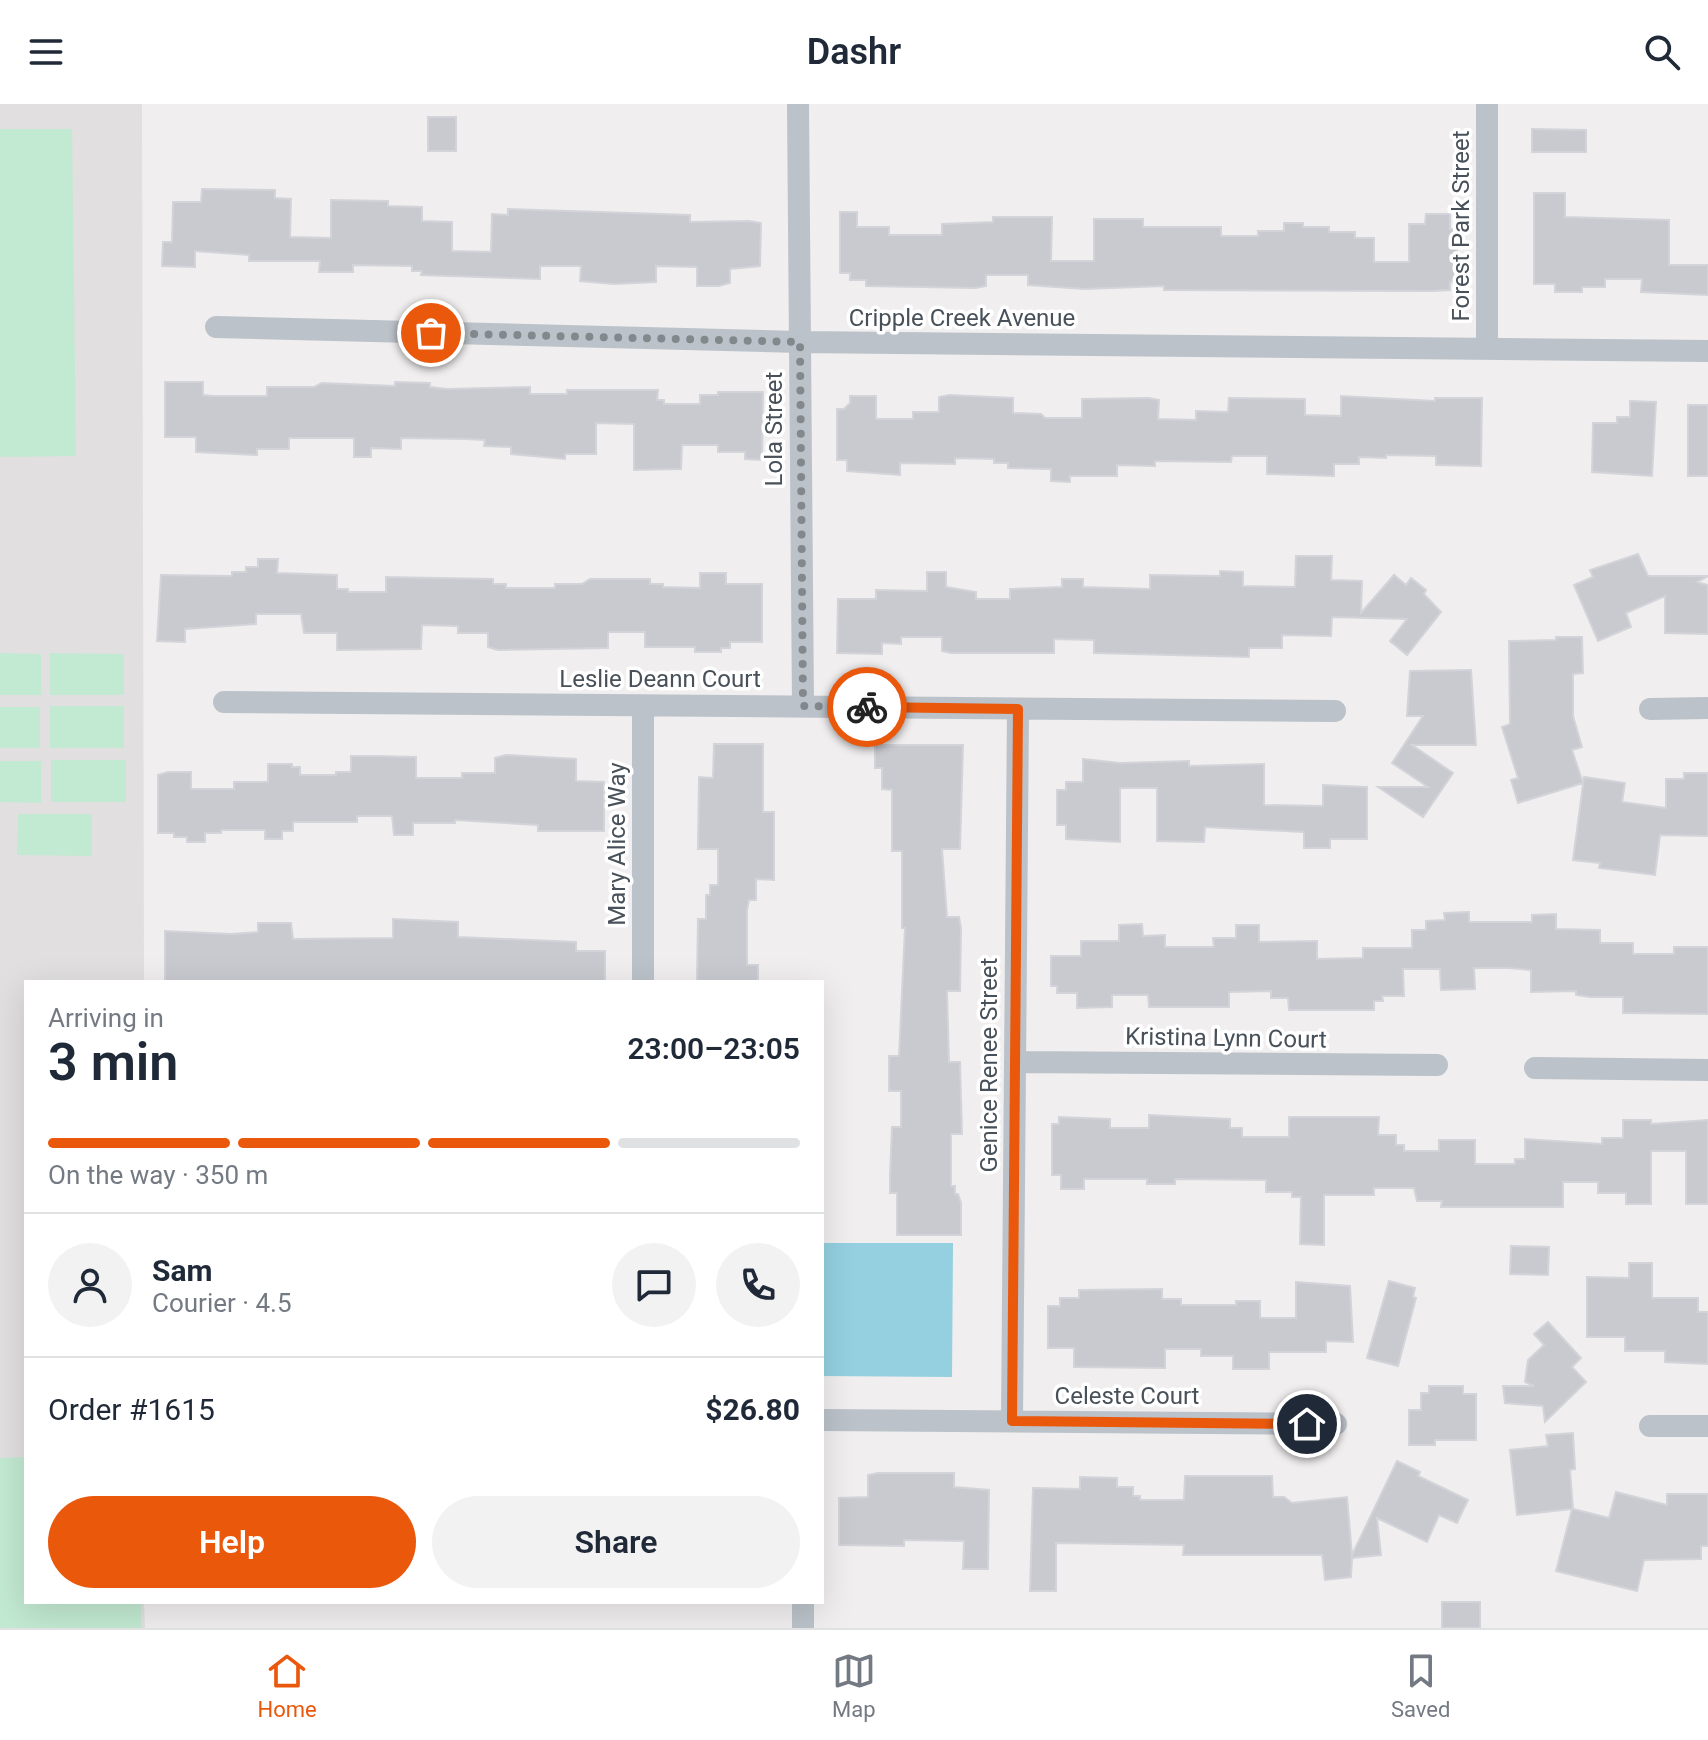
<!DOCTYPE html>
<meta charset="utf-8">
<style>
body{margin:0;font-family:Roboto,sans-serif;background:#f2f2f3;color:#1f2937;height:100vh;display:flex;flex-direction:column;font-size:30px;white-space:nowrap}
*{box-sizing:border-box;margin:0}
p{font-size:26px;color:#747a83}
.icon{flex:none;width:44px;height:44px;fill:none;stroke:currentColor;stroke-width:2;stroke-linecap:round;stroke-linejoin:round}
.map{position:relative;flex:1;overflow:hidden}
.side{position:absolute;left:24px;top:876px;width:800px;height:624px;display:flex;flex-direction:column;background:#fff;border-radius:0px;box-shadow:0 8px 32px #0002}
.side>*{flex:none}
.pin{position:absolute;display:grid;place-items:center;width:68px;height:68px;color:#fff;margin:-34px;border:4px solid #fff;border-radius:50%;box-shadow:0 2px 8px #0007}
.courier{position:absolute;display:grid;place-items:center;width:80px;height:80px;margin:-40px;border:6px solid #ea580c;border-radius:50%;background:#fff;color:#222;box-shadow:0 2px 10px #0007}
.headline em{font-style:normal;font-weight:600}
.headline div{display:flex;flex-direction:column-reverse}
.headline{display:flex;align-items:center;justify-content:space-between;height:136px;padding:0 24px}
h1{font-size:52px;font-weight:600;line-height:60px}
.bar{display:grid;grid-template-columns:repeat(4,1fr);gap:12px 8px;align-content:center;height:96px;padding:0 24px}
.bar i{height:10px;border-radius:6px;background:#e0e1e3}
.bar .current{background:#ea580c}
.bar p{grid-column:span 4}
.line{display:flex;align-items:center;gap:20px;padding:0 24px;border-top:2px solid #e0e1e3}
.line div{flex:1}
.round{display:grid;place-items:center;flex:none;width:84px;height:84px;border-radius:42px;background:#f2f2f3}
.button{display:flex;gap:16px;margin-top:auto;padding:16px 24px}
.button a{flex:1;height:92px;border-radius:48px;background:#ea580c;color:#fff;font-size:32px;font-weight:600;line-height:92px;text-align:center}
.button a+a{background:#f2f2f3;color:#1f2937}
header{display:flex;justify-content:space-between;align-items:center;height:104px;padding:0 24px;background:#fff;font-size:36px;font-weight:600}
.tabs{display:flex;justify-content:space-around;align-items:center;height:112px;border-top:2px solid #e0e1e3;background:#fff;font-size:22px;color:#747a83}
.tabs a{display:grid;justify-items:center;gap:4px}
.tabs .current{color:#ea580c}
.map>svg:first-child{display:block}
</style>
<header><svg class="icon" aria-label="menu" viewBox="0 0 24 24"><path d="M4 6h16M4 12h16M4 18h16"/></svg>Dashr<svg class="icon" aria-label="search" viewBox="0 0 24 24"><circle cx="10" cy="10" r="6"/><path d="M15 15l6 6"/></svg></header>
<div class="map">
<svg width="1708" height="1524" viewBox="0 0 1708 1524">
<rect width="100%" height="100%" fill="#f0eeee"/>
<path fill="#e1dfdf" d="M 0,0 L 142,0 L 144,878 L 26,878 L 26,1498 L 144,1498 L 145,1524 L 0,1524 Z"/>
<path fill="#c2e9d1" d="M 0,25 L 72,25 L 76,352 L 0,353 Z
M 0,549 L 41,550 L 41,591 L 0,591 Z
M 50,549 L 124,550 L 124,591 L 50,591 Z
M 50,602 L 124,602 L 124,644 L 50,644 Z
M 0,603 L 40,603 L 40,644 L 0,644 Z
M 51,656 L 126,656 L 126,698 L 51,698 Z
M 0,657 L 41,657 L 41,699 L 0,698 Z
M 18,710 L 92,710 L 92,752 L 17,751 Z
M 26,1353 L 26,1498 L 141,1498 L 141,1524 L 0,1524 L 0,1354 Z"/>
<path fill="#94d0e0" d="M 822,1139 L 953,1139 L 952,1273 L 822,1272 Z"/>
<path fill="#c9cad0" stroke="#d3d4d9" stroke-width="2" d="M 428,13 L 456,13 L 456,47 L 428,47 Z
M 1532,25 L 1586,26 L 1586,48 L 1532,48 Z
M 202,85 L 275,86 L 275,94 L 291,95 L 290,133 L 331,134 L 331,96 L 388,97 L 388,102 L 422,103 L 422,117 L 452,118 L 452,147 L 491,148 L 492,110 L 508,111 L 508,105 L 690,111 L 690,118 L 749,117 L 761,119 L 760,162 L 730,165 L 730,179 L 719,182 L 697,182 L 697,163 L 656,162 L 656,178 L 614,180 L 580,177 L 581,162 L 540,162 L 540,175 L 421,171 L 422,167 L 412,167 L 412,162 L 353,161 L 353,168 L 319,168 L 320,157 L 249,157 L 249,151 L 195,147 L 195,163 L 162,162 L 163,138 L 172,138 L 173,98 L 201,98 Z
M 1534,89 L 1565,89 L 1565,113 L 1669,116 L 1669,161 L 1708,161 L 1708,191 L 1641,188 L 1642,175 L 1605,175 L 1605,183 L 1582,183 L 1582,188 L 1555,188 L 1555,180 L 1534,180 Z
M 840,108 L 857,108 L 857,123 L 889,123 L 889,131 L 942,131 L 942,120 L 993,118 L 993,113 L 1052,113 L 1051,157 L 1094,157 L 1094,115 L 1143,115 L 1143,123 L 1221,123 L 1221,132 L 1258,132 L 1258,127 L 1284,127 L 1284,119 L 1303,119 L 1303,123 L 1329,123 L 1329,128 L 1355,128 L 1355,134 L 1374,134 L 1374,158 L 1409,158 L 1409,120 L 1425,120 L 1426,110 L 1450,110 L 1450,125 L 1457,125 L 1457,178 L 1450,178 L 1450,186 L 1432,187 L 1164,186 L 1164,182 L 1084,185 L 1028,181 L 1028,171 L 986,171 L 986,182 L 976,184 L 866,182 L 866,176 L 850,176 L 850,169 L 840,169 Z
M 165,278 L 203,278 L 203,291 L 213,292 L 267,292 L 267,283 L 314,283 L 322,279 L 395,282 L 395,278 L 430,279 L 430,283 L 447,285 L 530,283 L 530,290 L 567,290 L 567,286 L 658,286 L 657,296 L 664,296 L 664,300 L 700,300 L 700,291 L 718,291 L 718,288 L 763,288 L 762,356 L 745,355 L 745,348 L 718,348 L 718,341 L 682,341 L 681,365 L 634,366 L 634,320 L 596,319 L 596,350 L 565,350 L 565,355 L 511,350 L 511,343 L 484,342 L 485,336 L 465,335 L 401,334 L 401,345 L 371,344 L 371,353 L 354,353 L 354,334 L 289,334 L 289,345 L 257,345 L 257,351 L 196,348 L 196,333 L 165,333 Z
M 949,291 L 1013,294 L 1013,309 L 1041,310 L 1045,314 L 1082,314 L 1082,295 L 1149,294 L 1159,296 L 1158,315 L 1196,316 L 1196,307 L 1228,308 L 1229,294 L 1305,295 L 1305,311 L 1341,312 L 1341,292 L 1435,297 L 1435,294 L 1482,294 L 1481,362 L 1436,361 L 1436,352 L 1386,351 L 1386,354 L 1359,353 L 1359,360 L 1334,360 L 1334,372 L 1267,370 L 1267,352 L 1232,352 L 1231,358 L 1155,357 L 1155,362 L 1117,361 L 1117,372 L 1070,372 L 1070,378 L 1051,377 L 1051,365 L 1008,364 L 1008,359 L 994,359 L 994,355 L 955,354 L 955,360 L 900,359 L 900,371 L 847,367 L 847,356 L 837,356 L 837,305 L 844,305 L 850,299 L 850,292 L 876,292 L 876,315 L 913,315 L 913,308 L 939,308 L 939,293 Z
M 1630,297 L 1656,298 L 1652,372 L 1592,368 L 1593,319 L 1617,319 L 1617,313 L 1630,313 Z
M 1688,301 L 1708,301 L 1708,372 L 1688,372 Z
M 1638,450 L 1648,472 L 1708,472 L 1697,478 L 1708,481 L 1708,530 L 1665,529 L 1665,492 L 1626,509 L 1631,523 L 1598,537 L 1574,481 L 1593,473 L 1590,466 Z
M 1296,452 L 1332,452 L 1331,476 L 1362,477 L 1361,509 L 1394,471 L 1406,481 L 1411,474 L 1426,486 L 1424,490 L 1441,508 L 1407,551 L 1390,537 L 1407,515 L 1332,513 L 1331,532 L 1282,531 L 1282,544 L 1249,544 L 1249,553 L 1094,549 L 1094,536 L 1054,535 L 1054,549 L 951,549 L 942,547 L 942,533 L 901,533 L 901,540 L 882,539 L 882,550 L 837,549 L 838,495 L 876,495 L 876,486 L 927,487 L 927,468 L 946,468 L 946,483 L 976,488 L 976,495 L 1010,495 L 1010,485 L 1062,483 L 1062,475 L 1083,475 L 1083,483 L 1150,485 L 1150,471 L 1220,472 L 1220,467 L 1243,468 L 1243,482 L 1295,483 Z
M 258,455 L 278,455 L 277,469 L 337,471 L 337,485 L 348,485 L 348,488 L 386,488 L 386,473 L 493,475 L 493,480 L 506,480 L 506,484 L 555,484 L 555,480 L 582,480 L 590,475 L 650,475 L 650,480 L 663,480 L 663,483 L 700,484 L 700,469 L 726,469 L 726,480 L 762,480 L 762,538 L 730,538 L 730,544 L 721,544 L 721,548 L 695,548 L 695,543 L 645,543 L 645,528 L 608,528 L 608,544 L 498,546 L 488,543 L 488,529 L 458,529 L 458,522 L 422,521 L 421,545 L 337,546 L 337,529 L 304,529 L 301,510 L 256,510 L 256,520 L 185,525 L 185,538 L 157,537 L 161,471 L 232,472 L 232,468 L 246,468 L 246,463 L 258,463 Z
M 1556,533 L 1582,533 L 1583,569 L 1573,570 L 1573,612 L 1582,643 L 1572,646 L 1583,679 L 1518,699 L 1511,676 L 1518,674 L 1502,623 L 1510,620 L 1509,537 L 1556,536 Z
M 1471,566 L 1476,641 L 1412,641 L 1453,669 L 1423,713 L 1378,683 L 1428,683 L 1392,659 L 1423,612 L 1407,612 L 1410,567 Z
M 714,640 L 763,640 L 763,708 L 774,708 L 774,776 L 756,775 L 756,796 L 749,796 L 747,806 L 747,861 L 758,861 L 758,878 L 697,878 L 698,815 L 706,815 L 706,791 L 710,791 L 710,781 L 718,781 L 718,745 L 698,745 L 699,673 L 713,674 Z
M 875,641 L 963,641 L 960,745 L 942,745 L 947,813 L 959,813 L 961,824 L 960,887 L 947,887 L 949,958 L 960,958 L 962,1030 L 951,1030 L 951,1082 L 955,1082 L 955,1090 L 958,1090 L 961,1099 L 961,1131 L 897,1131 L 897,1089 L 890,1089 L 890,1072 L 892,1023 L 901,1023 L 901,987 L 889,987 L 889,952 L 899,952 L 905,824 L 902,824 L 902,747 L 892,747 L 892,686 L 882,685 L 882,664 L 875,664 Z
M 506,651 L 576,655 L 576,677 L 604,678 L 604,727 L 538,727 L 538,721 L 455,716 L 455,719 L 413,719 L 413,731 L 394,731 L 392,712 L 357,712 L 357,718 L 293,718 L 293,727 L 282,727 L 282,735 L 265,735 L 265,726 L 221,726 L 221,729 L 205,729 L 205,738 L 187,738 L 187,733 L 174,733 L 174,729 L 158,729 L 158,671 L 168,668 L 191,668 L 191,685 L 234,685 L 234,678 L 268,678 L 268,660 L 292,660 L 292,663 L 300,663 L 300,671 L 336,671 L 336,668 L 351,668 L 351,652 L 375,652 L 416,653 L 416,674 L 462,674 L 462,669 L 495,669 L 495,654 Z
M 1083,655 L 1120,659 L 1189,657 L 1189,662 L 1264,660 L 1264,701 L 1323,702 L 1323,681 L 1367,683 L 1367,735 L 1330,735 L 1330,744 L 1304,744 L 1304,728 L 1205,723 L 1204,738 L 1157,737 L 1157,684 L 1120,684 L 1120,738 L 1066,735 L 1066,721 L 1057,721 L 1057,686 L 1066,686 L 1066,678 L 1083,678 Z
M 1684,669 L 1708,669 L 1708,732 L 1660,731 L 1655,771 L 1599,764 L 1600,759 L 1573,756 L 1584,673 L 1625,679 L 1622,698 L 1666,704 L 1666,675 L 1684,675 Z
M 1469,808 L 1469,818 L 1532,818 L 1532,811 L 1556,810 L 1556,825 L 1600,826 L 1600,839 L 1633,839 L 1633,850 L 1674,850 L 1674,843 L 1708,843 L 1708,910 L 1623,909 L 1623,893 L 1590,893 L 1576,891 L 1576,887 L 1531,888 L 1531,866 L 1508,864 L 1474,864 L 1475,885 L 1441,886 L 1440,865 L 1403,865 L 1404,892 L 1382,892 L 1383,897 L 1374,897 L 1374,906 L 1289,906 L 1288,894 L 1271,894 L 1271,887 L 1229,888 L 1229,903 L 1149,903 L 1148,891 L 1112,891 L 1112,903 L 1077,904 L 1077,889 L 1057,889 L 1057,882 L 1051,882 L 1051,852 L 1081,852 L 1081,837 L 1119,837 L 1119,821 L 1142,820 L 1143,832 L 1165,831 L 1165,843 L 1214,843 L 1213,834 L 1236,834 L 1236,821 L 1259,821 L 1259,838 L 1317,837 L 1317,855 L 1363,854 L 1363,844 L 1412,844 L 1412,826 L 1426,826 L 1426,817 L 1445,816 L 1444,809 Z
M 393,815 L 458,818 L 458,833 L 576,838 L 576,847 L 605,847 L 605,878 L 165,878 L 165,827 L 231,830 L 258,828 L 258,819 L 291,819 L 293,835 L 393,834 Z
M 1149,1011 L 1230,1015 L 1230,1024 L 1242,1024 L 1242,1033 L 1289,1033 L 1289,1013 L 1379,1013 L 1378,1031 L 1396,1031 L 1396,1041 L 1404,1041 L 1404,1047 L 1439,1047 L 1439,1036 L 1475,1036 L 1475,1060 L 1515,1060 L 1515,1055 L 1525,1055 L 1525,1035 L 1602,1040 L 1602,1034 L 1623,1034 L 1623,1016 L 1651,1016 L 1651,1020 L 1708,1016 L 1708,1100 L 1686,1100 L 1686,1047 L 1651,1047 L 1651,1100 L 1626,1100 L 1626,1089 L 1598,1089 L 1598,1078 L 1563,1078 L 1563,1103 L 1441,1103 L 1442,1097 L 1417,1097 L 1414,1084 L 1374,1084 L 1374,1091 L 1324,1091 L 1324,1141 L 1300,1140 L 1301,1093 L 1292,1093 L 1292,1088 L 1266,1088 L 1266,1076 L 1175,1075 L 1175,1080 L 1147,1080 L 1147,1075 L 1084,1075 L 1084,1085 L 1061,1085 L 1061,1071 L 1052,1071 L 1052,1020 L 1059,1020 L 1059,1013 L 1110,1015 L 1110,1024 L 1149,1024 Z
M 1511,1142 L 1549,1143 L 1548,1171 L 1510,1170 Z
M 1629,1159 L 1652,1159 L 1652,1194 L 1698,1194 L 1698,1208 L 1708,1208 L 1708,1260 L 1665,1258 L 1665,1247 L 1625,1247 L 1625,1233 L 1587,1233 L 1587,1173 L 1629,1174 Z
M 1389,1177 L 1415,1184 L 1413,1193 L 1416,1194 L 1398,1262 L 1367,1254 Z
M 1296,1178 L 1350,1182 L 1353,1238 L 1326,1237 L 1326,1248 L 1269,1248 L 1269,1265 L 1233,1265 L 1233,1252 L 1201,1252 L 1201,1245 L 1165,1245 L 1165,1264 L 1074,1263 L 1074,1244 L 1048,1244 L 1048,1202 L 1060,1202 L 1060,1194 L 1079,1194 L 1079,1186 L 1162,1185 L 1162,1195 L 1181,1195 L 1181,1201 L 1236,1201 L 1236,1197 L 1260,1197 L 1260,1214 L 1296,1214 Z
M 1548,1218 L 1581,1254 L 1572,1263 L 1586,1278 L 1545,1318 L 1543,1302 L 1505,1299 L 1503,1282 L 1534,1282 L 1525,1278 L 1528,1256 L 1544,1241 L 1534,1230 Z
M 1429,1282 L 1463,1282 L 1463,1290 L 1476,1290 L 1476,1336 L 1435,1336 L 1435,1341 L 1409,1341 L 1409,1306 L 1421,1306 L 1421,1289 L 1429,1289 Z
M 1573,1329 L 1575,1365 L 1570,1366 L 1573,1405 L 1609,1414 L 1616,1388 L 1667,1401 L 1667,1390 L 1708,1390 L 1708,1442 L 1701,1442 L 1701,1455 L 1644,1456 L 1637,1487 L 1556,1467 L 1572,1405 L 1517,1411 L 1510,1346 L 1548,1342 L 1546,1331 Z
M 1397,1357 L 1420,1368 L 1418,1372 L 1468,1396 L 1457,1419 L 1439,1411 L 1427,1438 L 1377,1414 L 1381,1451 L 1352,1454 L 1351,1473 L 1325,1476 L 1322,1451 L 1183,1451 L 1184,1441 L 1056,1439 L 1056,1487 L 1030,1487 L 1033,1384 L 1080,1385 L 1080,1373 L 1117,1374 L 1117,1383 L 1133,1383 L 1133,1392 L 1140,1392 L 1140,1396 L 1184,1396 L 1185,1372 L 1272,1372 L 1273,1393 L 1284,1393 L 1292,1399 L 1347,1393 L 1352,1451 Z
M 878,1369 L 954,1369 L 954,1383 L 989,1386 L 988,1465 L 963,1465 L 964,1437 L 904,1436 L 904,1442 L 839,1441 L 839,1394 L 868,1393 L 868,1371 Z
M 1442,1498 L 1480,1498 L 1480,1524 L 1442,1524 Z"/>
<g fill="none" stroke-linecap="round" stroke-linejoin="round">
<path stroke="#bbc2c9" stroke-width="22" d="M 798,0 L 803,602
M 1487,0 L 1487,244
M 216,223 L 800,238 L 1708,247
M 224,598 L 1335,607
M 1650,605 L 1708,604
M 643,878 L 643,602
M 1015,958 L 1437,961
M 1535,964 L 1708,966
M 822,1316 L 1336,1320
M 1012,1317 L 1018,605
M 1650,1322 L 1708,1322
M 803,1498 L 803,1524"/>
</g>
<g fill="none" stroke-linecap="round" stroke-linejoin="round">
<path stroke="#83888d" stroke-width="8" stroke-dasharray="0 14.4" d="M 431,229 L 800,238 L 803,602 L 867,603"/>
<path stroke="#ea580c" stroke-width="10" d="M 867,603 L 1018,605 L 1012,1317 L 1307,1320"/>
</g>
<g text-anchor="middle" stroke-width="7" stroke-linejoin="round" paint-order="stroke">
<g font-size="24" fill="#485159" stroke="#fff">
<text transform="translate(1461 122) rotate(-90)" y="8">Forest Park Street</text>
<text x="962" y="222">Cripple Creek Avenue</text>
<text transform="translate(774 325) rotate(-90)" y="8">Lola Street</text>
<text x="660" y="583">Leslie Deann Court</text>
<text transform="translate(617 740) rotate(-90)" y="8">Mary Alice Way</text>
<text transform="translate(1226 934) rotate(1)" y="8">Kristina Lynn Court</text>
<text transform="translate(989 961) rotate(-90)" y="8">Genice Renee Street</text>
<text x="1127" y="1300">Celeste Court</text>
</g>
</g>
</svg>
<div class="pin" style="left:431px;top:229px;background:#ea580c"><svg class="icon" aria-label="bag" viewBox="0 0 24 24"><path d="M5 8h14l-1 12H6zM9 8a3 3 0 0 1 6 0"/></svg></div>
<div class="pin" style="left:1307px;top:1320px;background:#1f2937"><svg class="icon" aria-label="home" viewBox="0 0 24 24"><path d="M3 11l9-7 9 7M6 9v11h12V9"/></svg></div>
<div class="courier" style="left:867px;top:603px"><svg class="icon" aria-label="bike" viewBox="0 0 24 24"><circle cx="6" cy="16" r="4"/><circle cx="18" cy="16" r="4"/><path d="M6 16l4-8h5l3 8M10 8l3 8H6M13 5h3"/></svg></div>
<section class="side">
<div class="headline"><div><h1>3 min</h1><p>Arriving in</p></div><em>23:00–23:05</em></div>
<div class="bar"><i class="current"></i><i class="current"></i><i class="current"></i><i></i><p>On the way · 350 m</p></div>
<div class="line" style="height:144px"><a class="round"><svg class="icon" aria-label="person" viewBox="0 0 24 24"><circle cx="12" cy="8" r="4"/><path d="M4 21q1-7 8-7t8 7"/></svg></a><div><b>Sam</b><p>Courier · 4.5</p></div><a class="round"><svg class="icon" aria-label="chat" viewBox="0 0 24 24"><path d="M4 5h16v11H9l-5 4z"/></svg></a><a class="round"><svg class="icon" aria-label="phone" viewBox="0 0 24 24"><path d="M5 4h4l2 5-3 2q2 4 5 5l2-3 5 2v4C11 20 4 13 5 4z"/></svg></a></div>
<div class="line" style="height:104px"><div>Order #1615</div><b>$26.80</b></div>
<div class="button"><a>Help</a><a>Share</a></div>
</section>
</div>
<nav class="tabs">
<a class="current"><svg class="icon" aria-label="home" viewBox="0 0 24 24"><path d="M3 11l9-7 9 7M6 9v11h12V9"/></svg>Home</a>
<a><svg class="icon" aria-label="map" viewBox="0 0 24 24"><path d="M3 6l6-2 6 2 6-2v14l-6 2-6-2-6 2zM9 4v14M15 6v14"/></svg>Map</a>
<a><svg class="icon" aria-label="saved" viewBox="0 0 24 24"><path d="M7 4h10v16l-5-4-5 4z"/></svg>Saved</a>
</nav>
